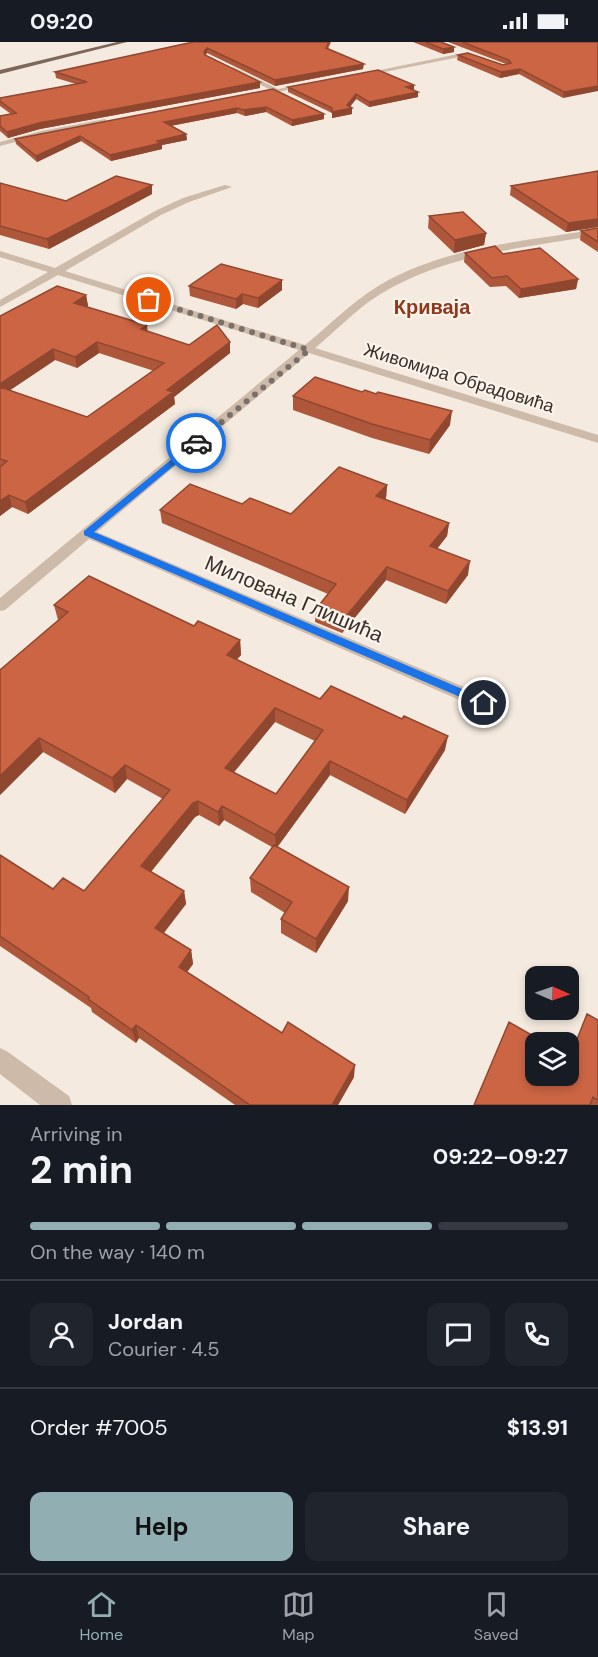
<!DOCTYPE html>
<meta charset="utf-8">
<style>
body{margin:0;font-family:"DM Sans",sans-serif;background:#20242c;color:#f1f3f6;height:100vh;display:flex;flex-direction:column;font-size:22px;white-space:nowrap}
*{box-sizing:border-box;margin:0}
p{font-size:20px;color:#9ea1a6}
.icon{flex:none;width:33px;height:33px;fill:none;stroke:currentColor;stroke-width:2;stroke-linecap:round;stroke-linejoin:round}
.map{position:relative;height:1063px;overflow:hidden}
.side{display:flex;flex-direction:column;background:#171b24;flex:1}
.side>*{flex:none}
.needle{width:39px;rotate:92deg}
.tools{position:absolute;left:525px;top:924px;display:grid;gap:12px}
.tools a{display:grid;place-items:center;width:54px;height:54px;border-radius:12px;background:#171b24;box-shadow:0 3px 9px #0003;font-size:30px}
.pin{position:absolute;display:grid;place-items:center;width:51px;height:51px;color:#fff;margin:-26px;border:3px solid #fff;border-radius:50%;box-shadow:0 2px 6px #0007}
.courier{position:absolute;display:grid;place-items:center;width:60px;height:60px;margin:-30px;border:4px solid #1a73e8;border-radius:50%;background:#fff;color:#222;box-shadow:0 2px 8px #0007}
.headline em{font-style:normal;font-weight:700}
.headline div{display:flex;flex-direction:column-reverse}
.headline{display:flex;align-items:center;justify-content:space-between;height:102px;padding:0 30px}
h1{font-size:39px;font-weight:700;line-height:45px}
.bar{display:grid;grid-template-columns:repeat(4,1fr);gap:9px 6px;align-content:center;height:72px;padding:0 30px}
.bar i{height:8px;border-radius:4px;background:#363941}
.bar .active{background:#91aeb2}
.bar p{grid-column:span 4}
.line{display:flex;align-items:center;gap:15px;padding:0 30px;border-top:2px solid #363941}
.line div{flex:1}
.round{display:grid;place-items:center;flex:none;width:63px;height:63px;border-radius:12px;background:#20242c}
.cta{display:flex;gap:12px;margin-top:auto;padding:12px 30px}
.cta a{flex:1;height:69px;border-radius:12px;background:#91aeb2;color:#111;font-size:24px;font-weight:700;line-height:69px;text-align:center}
.cta a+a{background:#20242c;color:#f1f3f6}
.status{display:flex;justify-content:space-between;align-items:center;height:42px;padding:0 30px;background:#171b24;direction:ltr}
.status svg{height:16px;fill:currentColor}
.dock{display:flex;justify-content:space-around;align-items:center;height:84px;border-top:2px solid #363941;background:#171b24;font-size:16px;color:#9ea1a6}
.dock a{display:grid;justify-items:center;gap:3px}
.dock .active{color:#91aeb2}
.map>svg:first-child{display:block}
</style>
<div class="status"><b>09:20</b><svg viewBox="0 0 49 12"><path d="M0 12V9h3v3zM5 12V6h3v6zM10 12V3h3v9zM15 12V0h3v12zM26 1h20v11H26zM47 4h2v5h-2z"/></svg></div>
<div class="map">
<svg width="598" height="1063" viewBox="0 0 598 1063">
<rect width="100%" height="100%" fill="#f4eadf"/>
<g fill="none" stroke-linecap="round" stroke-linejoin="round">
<path fill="#cdbaa9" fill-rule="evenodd" d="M 468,10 L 470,13 L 359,35 L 356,33 Z
M 233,25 L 278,47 L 306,41 L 309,43 L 256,55 L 254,52 L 271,48 L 231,28 Z
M 105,77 L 108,81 L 42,93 L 0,104 L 0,100 L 41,89 Z
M 225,143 L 232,145 L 189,160 L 161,173 L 65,229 L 305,303 C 326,286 347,265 369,250 C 435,205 522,200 598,187 L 598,193 C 523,206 445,212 379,253 C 356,267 336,289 315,306 L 598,393 L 598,401 L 309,311 L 97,490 L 490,656 L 493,661 L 490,666 L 484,668 L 478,666 L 89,497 L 5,568 L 0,569 L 0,556 L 299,308 L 58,233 L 0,265 L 0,258 L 48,230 L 0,215 L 0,209 L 55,226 L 155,169 L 183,156 Z
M 0,1006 L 8,1010 L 69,1054 L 72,1063 L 40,1063 L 0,1032 Z"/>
<path fill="#7d665a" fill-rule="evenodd" d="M 117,0 L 127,0 L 0,32 L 0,28 Z"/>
</g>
<path fill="#af573a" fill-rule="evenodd" d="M 193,0 L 331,0 L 328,7 L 363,27 L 275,44 L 207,11 L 205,13 L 260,46 L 40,87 L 8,96 L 0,89 L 0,74 L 11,72 L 0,64 L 0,56 L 76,42 L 56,36 L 55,30 Z
M 413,0 L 441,0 L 454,5 L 454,10 L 443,12 Z
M 448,0 L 598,0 L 563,56 L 519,32 L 500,36 L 457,18 L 458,13 L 503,23 L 506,22 Z
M 414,43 L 414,48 L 418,55 L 369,65 L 356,57 L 350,65 L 352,66 L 352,72 L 332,76 L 332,71 L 288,50 L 288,45 Z
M 273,47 L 324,77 L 292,84 L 266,70 L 245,74 L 237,71 L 171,84 L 186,92 L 187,98 L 162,103 L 162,107 L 111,119 L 81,99 L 37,120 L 16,102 L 15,97 Z
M 598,129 L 598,185 L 566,190 L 510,153 L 511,144 Z
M 0,141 L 66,159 L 152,152 L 49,207 L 0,193 Z
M 429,174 L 486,191 L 484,203 L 454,211 L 428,186 Z
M 598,186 L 598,210 L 580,198 L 581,189 Z
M 465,211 L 503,212 L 578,237 L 576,247 L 519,256 L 506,244 L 490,245 L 464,220 Z
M 282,238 L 282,248 L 258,266 L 243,262 L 236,267 L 190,254 L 189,244 Z
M 86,253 L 88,264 L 86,265 L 147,283 L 147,290 L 189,303 L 230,311 L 174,355 L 175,362 L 28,472 L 12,465 L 0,474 L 0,274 ZM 99,311 L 154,329 L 87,375 L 10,348 L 55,318 L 77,326 Z
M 293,354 L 450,383 L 429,412 L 372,396 L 293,368 Z
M 387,443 L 386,456 L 385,457 L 449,481 L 447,494 L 437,507 L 468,533 L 446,562 L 386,538 L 342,591 L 315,580 L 316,567 L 328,552 L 162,481 L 160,468 L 242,462 L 291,472 Z
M 54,563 L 194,584 L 240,598 L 241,613 L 237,617 L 320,657 L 445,708 L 405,772 L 330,733 L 277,805 L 348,859 L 316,911 L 281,891 L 281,877 L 285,871 L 251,850 L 250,836 L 272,805 L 224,778 L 219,784 L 199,773 L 195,775 L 151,830 L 184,849 L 186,862 L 164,891 L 191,908 L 193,922 L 187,930 L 282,991 L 354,1035 L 338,1063 L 235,1063 L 139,996 L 136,1001 L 92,970 L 91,966 L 0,904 L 0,813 L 53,847 L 84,849 L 163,757 L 127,737 L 115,751 L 43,710 L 0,753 L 58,578 ZM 275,680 L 315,699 L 276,752 L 234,730 Z
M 598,978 L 598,1063 L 474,1063 L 570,1015 Z"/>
<path fill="#8f4730" d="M 454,5 L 454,10 L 443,12 L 443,7 Z
M 207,6 L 207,11 L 204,15 L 204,10 Z
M 364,22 L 363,27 L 275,44 L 275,38 Z
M 520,27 L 519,32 L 500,36 L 501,30 Z
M 260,40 L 260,46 L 40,87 L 8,96 L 7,90 L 39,81 Z
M 414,43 L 414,49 L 406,45 Z
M 598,44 L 598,49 L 563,56 L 564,50 Z
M 418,50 L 418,55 L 369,65 L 369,60 Z
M 356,52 L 356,57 L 348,67 L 352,66 L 352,72 L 332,76 L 332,70 L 347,63 Z
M 266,65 L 266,70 L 245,74 L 244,68 Z
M 237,66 L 237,71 L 164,85 L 164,80 Z
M 324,72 L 324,77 L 292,84 L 292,78 Z
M 186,92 L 187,98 L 162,103 L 162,107 L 111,119 L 110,113 L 157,99 Z
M 80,94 L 81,99 L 37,120 L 36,114 Z
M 152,143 L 152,152 L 49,207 L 47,197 Z
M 598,177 L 598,185 L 566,190 L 568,181 Z
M 486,191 L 484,203 L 454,211 L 455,198 Z
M 578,237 L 576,247 L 519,256 L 521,247 Z
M 282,238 L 282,248 L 258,266 L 258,256 Z
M 242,252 L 243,262 L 236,267 L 236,257 Z
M 86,253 L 88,264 L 75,271 L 74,261 Z
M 147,283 L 148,294 L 141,287 Z
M 97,300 L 99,311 L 77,326 L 75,315 Z
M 230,300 L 230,311 L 174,355 L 175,362 L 28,472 L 25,460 L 167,348 Z
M 53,307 L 55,318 L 0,355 L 0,342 Z
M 452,369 L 450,383 L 429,412 L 430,398 Z
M 387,443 L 386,456 L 375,467 L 376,454 Z
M 9,453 L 12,465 L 0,474 L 0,459 Z
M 449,481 L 447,494 L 428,518 L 430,504 Z
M 470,519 L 468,533 L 446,562 L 448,549 Z
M 387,525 L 386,538 L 342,591 L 343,578 Z
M 240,598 L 241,613 L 228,627 L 227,613 Z
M 275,666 L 275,680 L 226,740 L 225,726 Z
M 448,694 L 445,708 L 405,772 L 407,758 Z
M 39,696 L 43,710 L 0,753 L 0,734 Z
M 330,719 L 330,733 L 276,807 L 275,793 Z
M 125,723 L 127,737 L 115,751 L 112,736 Z
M 198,759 L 199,773 L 195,775 L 144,838 L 141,824 L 193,761 Z
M 222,764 L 224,778 L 219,784 L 218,770 Z
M 349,845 L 348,859 L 316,911 L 316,897 Z
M 184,849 L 186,862 L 157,899 L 155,886 Z
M 191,908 L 193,922 L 181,938 L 179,925 Z
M 136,983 L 139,996 L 136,1001 L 132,988 Z
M 355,1023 L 354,1035 L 338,1063 L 332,1063 Z"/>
<path fill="#cc6544" stroke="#8f4730" stroke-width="1.5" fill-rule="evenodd" d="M 193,0 L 329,0 L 326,6 L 364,22 L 275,38 L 207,6 L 204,10 L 205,13 L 260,40 L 39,81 L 7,90 L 0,84 L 0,74 L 16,71 L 0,59 L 0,56 L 87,40 L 55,30 Z
M 425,0 L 441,0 L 454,5 L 443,7 Z
M 462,0 L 598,0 L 598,44 L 564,50 L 520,27 L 501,30 L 458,13 L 468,11 L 503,23 L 511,21 L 509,18 Z
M 378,28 L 414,43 L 406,45 L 418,50 L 369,60 L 356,52 L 347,63 L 352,66 L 332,70 L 332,66 L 288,45 Z
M 273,47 L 324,72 L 292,78 L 266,65 L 244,68 L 237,66 L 164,80 L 186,92 L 157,99 L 161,101 L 110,113 L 80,94 L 36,114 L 15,97 Z
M 598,129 L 598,177 L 568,181 L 511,144 Z
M 116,134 L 152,143 L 47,197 L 0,184 L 0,141 L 66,159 Z
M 463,170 L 486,191 L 455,198 L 429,174 Z
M 598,186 L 598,200 L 581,189 Z
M 495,204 L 503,212 L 540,206 L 578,237 L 521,247 L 507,234 L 492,236 L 465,211 Z
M 221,222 L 282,238 L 258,256 L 242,252 L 236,257 L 189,244 Z
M 57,244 L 86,253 L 74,261 L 147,283 L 141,287 L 189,303 L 217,283 L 230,300 L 167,348 L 173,350 L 25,460 L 9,453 L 0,459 L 0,425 L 7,419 L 0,417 L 0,345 L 87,375 L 164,321 L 97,300 L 75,315 L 53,307 L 0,342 L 0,274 Z
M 315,335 L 362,350 L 365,348 L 376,352 L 378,350 L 452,369 L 430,398 L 372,382 L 293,354 Z
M 339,425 L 387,443 L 376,454 L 449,481 L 430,504 L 470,519 L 448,549 L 387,525 L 343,578 L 316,567 L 336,542 L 160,468 L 190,442 L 242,462 L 250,456 L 291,472 Z
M 89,534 L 194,584 L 198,579 L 240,598 L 227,613 L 320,657 L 331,644 L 402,677 L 404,674 L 448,694 L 407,758 L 330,719 L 275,793 L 222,764 L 218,770 L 198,759 L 193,761 L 141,824 L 184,849 L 155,886 L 191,908 L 179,925 L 282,991 L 288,980 L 355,1023 L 332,1063 L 250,1063 L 136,983 L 132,988 L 88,957 L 89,955 L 0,894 L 0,813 L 53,847 L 63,836 L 84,849 L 170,748 L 125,723 L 112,736 L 39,696 L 0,734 L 0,628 L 68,570 L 54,563 ZM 275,666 L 323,688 L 276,752 L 225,726 Z
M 274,803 L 349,845 L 316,897 L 281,877 L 292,860 L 250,836 Z
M 587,972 L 598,978 L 598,1058 L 593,1055 L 590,1063 L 474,1063 L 509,980 L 544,1000 L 536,1000 L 536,1034 L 568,1034 L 568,1014 L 570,1015 Z"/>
<path fill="#1a73e8" d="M 194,399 L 201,401 L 94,490 L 488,658 L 488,664 L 481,664 L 84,493 L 84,489 Z"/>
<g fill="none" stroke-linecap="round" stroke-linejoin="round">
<path stroke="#7b7069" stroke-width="6" stroke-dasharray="0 10.8" d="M 149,258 L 309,308 L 196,401"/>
</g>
<g text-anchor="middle" stroke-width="4.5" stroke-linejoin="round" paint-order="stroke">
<g font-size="18" fill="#3a2f29" stroke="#fbf4ec">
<text transform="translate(459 336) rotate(17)" y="6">Живомира Обрадовића</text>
</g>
<g font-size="20" font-weight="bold" fill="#8e381d" stroke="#fbf4ec">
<text x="432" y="272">Криваја</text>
</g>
<g font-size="21" fill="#3a2f29" stroke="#fbf4ec">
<text transform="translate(294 557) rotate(23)" y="7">Милована Глишића</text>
</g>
</g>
</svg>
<div class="tools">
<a><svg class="needle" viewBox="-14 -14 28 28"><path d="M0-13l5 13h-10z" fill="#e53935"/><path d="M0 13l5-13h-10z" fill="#9ea1a6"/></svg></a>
<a><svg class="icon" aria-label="layers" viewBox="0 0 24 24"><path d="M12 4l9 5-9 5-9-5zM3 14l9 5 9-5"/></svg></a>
</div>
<div class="pin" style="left:149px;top:258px;background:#ea580c"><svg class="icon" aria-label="bag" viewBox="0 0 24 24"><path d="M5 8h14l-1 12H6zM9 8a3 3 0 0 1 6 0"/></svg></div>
<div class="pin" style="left:484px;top:661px;background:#1f2937"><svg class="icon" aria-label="home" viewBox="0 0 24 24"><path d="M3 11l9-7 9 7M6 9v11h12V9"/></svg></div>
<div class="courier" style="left:196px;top:401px"><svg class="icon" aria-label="car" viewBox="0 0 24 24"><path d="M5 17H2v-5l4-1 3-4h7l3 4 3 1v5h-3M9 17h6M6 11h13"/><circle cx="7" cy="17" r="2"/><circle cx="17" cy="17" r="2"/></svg></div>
</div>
<section class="side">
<div class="headline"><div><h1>2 min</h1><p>Arriving in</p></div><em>09:22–09:27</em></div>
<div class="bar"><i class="active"></i><i class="active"></i><i class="active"></i><i></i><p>On the way · 140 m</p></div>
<div class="line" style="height:108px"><a class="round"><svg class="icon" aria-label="person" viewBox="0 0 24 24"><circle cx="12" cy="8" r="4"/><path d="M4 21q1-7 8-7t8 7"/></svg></a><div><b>Jordan</b><p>Courier · 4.5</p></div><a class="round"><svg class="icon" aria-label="chat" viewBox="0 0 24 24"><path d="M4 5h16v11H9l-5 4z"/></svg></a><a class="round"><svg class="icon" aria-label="phone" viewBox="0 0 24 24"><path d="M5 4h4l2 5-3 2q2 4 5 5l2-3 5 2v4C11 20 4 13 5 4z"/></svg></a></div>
<div class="line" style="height:78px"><div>Order #7005</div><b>$13.91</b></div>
<div class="cta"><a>Help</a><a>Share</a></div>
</section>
<nav class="dock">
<a class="active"><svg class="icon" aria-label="home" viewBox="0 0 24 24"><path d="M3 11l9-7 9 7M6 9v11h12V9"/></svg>Home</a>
<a><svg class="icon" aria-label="map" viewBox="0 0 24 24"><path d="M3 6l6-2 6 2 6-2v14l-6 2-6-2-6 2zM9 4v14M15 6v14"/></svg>Map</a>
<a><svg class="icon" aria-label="saved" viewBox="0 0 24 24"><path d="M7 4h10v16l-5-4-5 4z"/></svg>Saved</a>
</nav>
